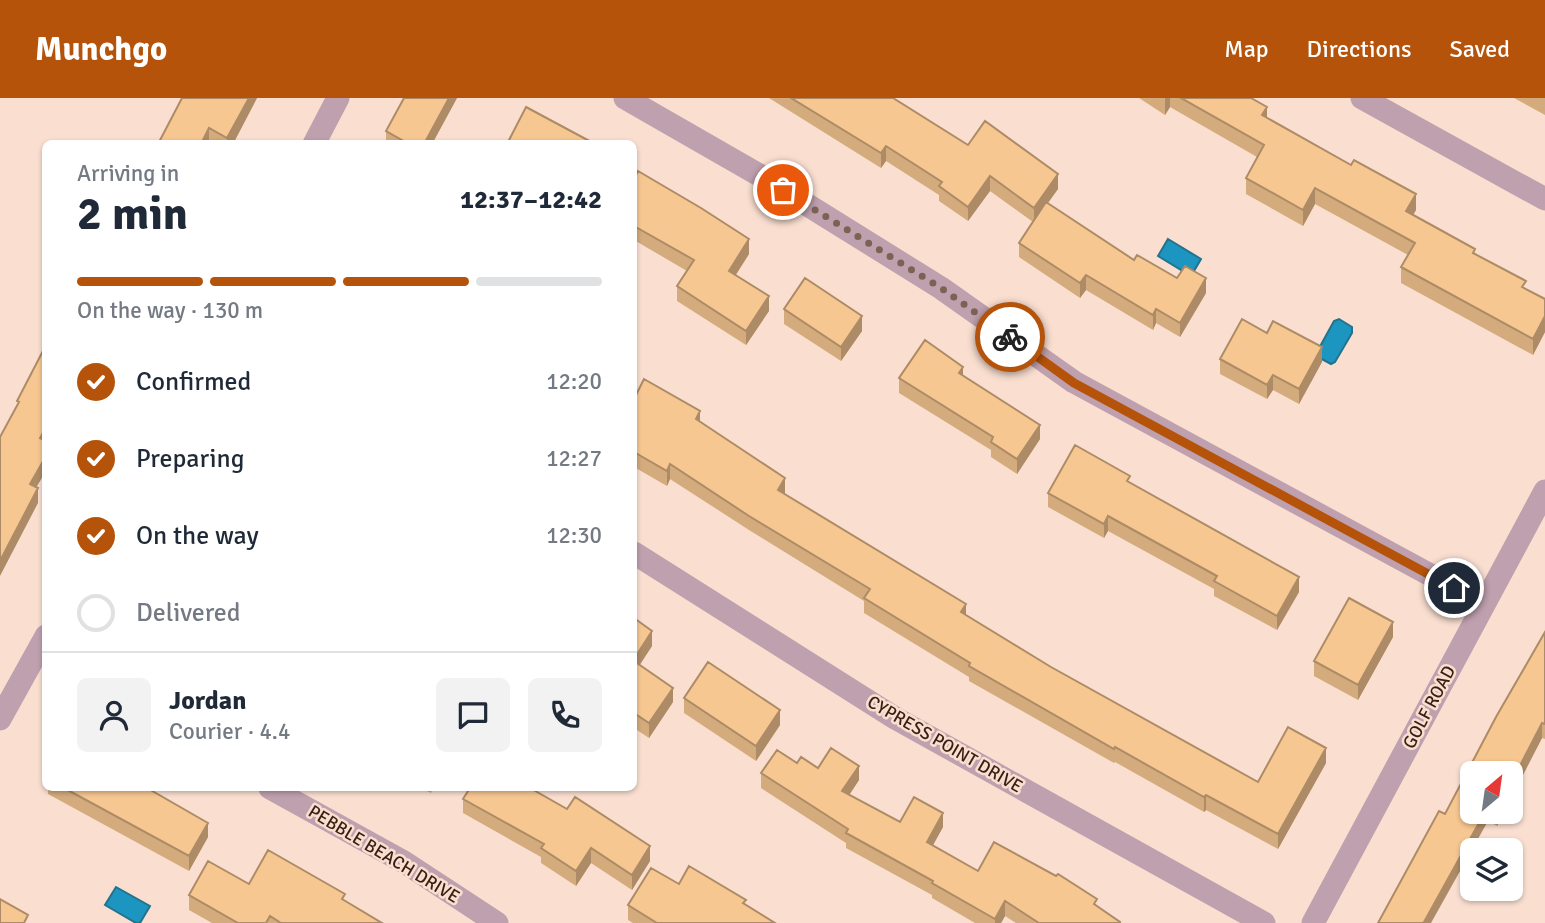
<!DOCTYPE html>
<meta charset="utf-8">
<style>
body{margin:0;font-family:Signika,sans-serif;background:#f2f2f3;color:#1f2937;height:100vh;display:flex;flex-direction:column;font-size:26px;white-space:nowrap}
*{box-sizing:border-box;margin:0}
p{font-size:23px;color:#747a83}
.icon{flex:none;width:38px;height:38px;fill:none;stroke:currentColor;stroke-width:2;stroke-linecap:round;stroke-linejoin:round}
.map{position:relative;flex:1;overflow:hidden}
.panel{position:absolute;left:42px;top:42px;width:595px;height:651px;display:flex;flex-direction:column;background:#fff;border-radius:10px;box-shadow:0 2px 5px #0004}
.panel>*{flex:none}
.needle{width:46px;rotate:29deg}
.buttons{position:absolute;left:1460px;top:663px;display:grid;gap:14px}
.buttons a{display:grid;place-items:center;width:63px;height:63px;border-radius:10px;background:#fff;box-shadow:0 2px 5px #0004;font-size:35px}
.pin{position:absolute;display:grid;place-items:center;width:60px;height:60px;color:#fff;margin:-30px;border:4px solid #fff;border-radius:50%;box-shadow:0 2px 7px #0007}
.courier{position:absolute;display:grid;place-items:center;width:70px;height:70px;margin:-35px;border:5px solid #b45309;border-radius:50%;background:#fff;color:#222;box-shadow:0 2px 9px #0007}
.headline em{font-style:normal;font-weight:700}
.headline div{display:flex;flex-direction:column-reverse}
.headline{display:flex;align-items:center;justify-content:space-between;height:119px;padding:0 35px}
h1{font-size:46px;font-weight:700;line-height:52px}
.bar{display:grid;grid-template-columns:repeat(4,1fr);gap:10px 7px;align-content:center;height:84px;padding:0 35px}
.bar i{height:9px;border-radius:5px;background:#e0e1e3}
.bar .selected{background:#b45309}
.bar p{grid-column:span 4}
.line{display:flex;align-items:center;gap:18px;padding:0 35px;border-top:2px solid #e0e1e3}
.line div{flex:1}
.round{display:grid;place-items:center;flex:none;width:74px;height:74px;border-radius:10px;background:#f2f2f3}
ol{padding:0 35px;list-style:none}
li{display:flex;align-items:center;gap:21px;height:77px}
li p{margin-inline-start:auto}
li .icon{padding:7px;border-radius:50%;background:#b45309;color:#fff;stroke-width:4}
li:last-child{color:#747a83}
li i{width:38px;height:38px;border:4px solid #e0e1e3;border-radius:50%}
header{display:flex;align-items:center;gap:42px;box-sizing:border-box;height:98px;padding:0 35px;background:#b45309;color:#fff}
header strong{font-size:33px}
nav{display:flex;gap:38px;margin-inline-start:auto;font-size:24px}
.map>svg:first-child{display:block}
</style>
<header>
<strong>Munchgo</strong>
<nav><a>Map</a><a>Directions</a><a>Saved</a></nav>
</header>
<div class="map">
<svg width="1545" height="825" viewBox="0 0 1545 825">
<rect width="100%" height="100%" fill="#fadfd1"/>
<path fill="#1c95c0" stroke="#24728c" stroke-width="2" d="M 1168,141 L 1201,161 L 1191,178 L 1158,158 Z
M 1339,221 L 1352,229 L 1352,235 L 1335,264 L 1331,266 L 1318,259 L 1317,254 L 1334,223 Z
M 116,789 L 150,808 L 140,825 L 136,825 L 105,807 Z"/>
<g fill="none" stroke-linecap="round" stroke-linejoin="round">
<path stroke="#bfa0ae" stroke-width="23" d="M 625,0 L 761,78 L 941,190 L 1074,284 L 1484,506
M 1362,0 L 1545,101
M 314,46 L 338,0
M 634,455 L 895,620 L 1264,825
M 0,621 L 46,538
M 270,690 L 404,764 L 497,825
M 1313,825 L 1545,393"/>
</g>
<path fill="#d4ab7d" d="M 182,0 L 257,0 L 233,46 L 209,45 Z
M 457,0 L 432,46 L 386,46 L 386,33 Z
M 769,0 L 893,0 L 968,47 L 1058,91 L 1048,105 L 1134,162 L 1177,180 L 1206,195 L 1180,239 L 1156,225 L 1153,232 L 1086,192 L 1080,200 L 1019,159 L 1019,145 L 1033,124 L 990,93 L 968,123 L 939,103 L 939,97 L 886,63 L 881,70 Z
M 1139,0 L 1251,0 L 1267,20 L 1416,112 L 1413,117 L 1475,156 L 1526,191 L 1545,201 L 1545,234 L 1533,257 L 1401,185 L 1401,169 L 1408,157 L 1315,106 L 1303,128 L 1246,96 L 1246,80 L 1257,59 L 1170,9 L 1165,17 Z
M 1514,0 L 1545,0 L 1545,17 Z
M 634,81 L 749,156 L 736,177 L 769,213 L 746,247 L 677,203 L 677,188 L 687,173 L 634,142 Z
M 784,211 L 862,233 L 841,263 L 784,226 Z
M 1220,261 L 1322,264 L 1299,306 L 1273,292 L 1267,301 L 1220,276 Z
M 963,278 L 1040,341 L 1017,376 L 991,359 L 991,352 L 899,295 L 899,280 Z
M 634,301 L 700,324 L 785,395 L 785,396 L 966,518 L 1051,569 L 1258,684 L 1326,665 L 1278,751 L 1206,712 L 1204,714 L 1115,664 L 1114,665 L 969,583 L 969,579 L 864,515 L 864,503 L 749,432 L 670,381 L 667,388 L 634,369 Z
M 1130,384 L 1299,494 L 1277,532 L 1214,498 L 1214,491 L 1108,433 L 1104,440 L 1048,409 L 1048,395 Z
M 634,520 L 652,548 L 639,567 L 673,604 L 649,640 L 634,630 Z
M 1545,534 L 1545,641 L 1542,640 L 1510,702 L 1510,676 L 1472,714 L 1504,714 L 1497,728 L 1488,723 L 1445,716 Z
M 1393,539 L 1358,602 L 1314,578 L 1314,563 Z
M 684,600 L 780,627 L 756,663 L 684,615 Z
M 818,670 L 859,682 L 849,697 L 900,724 L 943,729 L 933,747 L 978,773 L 1097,809 L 1120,825 L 1016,825 L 1005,818 L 1001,825 L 975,825 L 932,800 L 932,797 L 846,750 L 846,745 L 761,690 L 761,675 Z
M 48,690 L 147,690 L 208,739 L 189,773 L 48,696 Z
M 421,690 L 433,690 L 431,695 Z
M 463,701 L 650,763 L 632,792 L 591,765 L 576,788 L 541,765 L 541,759 L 463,715 Z
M 249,786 L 345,803 L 382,825 L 212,825 L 189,812 L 189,797 Z
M 679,786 L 746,807 L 775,825 L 633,825 L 628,822 L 628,807 Z"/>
<path fill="#ad8b66" d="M 249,0 L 257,0 L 233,46 L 227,46 L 227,40 Z
M 449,0 L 457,0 L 432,46 L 424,46 Z
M 1165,0 L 1170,0 L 1170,9 L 1165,17 Z
M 1267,9 L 1267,25 L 1262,17 Z
M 209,30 L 209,45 L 201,46 Z
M 886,48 L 886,63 L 881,70 L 881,55 Z
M 1058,76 L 1058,91 L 1034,124 L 1034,110 Z
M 990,78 L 990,93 L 968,123 L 968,109 Z
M 1315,90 L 1315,106 L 1303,128 L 1303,112 Z
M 1416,96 L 1416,112 L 1406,129 L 1406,113 Z
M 749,141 L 749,156 L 729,187 L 729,173 Z
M 1086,177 L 1086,192 L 1080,200 L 1080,185 Z
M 1206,180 L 1206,195 L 1180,239 L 1180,225 Z
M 769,198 L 769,213 L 746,247 L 746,233 Z
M 1156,211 L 1156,225 L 1153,232 L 1153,217 Z
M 862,218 L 862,233 L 841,263 L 841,249 Z
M 1545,218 L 1545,234 L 1533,257 L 1533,241 Z
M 1322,249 L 1322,264 L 1299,306 L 1299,291 Z
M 963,269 L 963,283 L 959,275 Z
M 1273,277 L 1273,292 L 1267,301 L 1267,287 Z
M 700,313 L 700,328 L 696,321 Z
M 1040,327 L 1040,341 L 1017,376 L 1017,361 Z
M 46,330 L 46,344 L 40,340 Z
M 46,358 L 46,373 L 30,400 L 30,386 Z
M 670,366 L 670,381 L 667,388 L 667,373 Z
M 785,380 L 785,395 L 778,406 L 778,392 Z
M 38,390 L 38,405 L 0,478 L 0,463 Z
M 1108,418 L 1108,433 L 1104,440 L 1104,426 Z
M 1299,479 L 1299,494 L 1277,532 L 1277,518 Z
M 966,506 L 966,520 L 961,514 Z
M 1393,524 L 1393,539 L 1358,602 L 1358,587 Z
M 652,533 L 652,548 L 634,576 L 634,561 Z
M 673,590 L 673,604 L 649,640 L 649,625 Z
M 780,612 L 780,627 L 756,663 L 756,648 Z
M 1542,625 L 1542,640 L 1510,702 L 1510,687 Z
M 1326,650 L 1326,665 L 1278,751 L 1278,736 Z
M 859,668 L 859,682 L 842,708 L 842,693 Z
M 1206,697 L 1206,712 L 1204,714 L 1204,699 Z
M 1485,714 L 1488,714 L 1488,723 L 1431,825 L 1424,825 Z
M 1497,714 L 1504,714 L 1497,728 Z
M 943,715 L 943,729 L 927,758 L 927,744 Z
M 208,725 L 208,739 L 189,773 L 189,758 Z
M 650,748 L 650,763 L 632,792 L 632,777 Z
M 591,750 L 591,765 L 576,788 L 576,773 Z
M 1005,803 L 1005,818 L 1001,825 L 995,825 L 995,821 Z"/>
<path fill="#f7c791" stroke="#ad8b66" stroke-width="2" d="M 182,0 L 249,0 L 227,40 L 209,30 L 201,46 L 158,46 Z
M 404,0 L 449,0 L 424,46 L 409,46 L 386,33 Z
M 791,0 L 893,0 L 968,47 L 985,23 L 1058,76 L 1034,110 L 990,78 L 968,109 L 939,88 L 942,84 L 886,48 L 881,55 Z
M 1181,0 L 1251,0 L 1267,9 L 1262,17 L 1351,67 L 1354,62 L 1416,96 L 1406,113 L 1475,151 L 1473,155 L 1526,183 L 1522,189 L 1545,201 L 1545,218 L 1533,241 L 1401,169 L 1415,145 L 1315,90 L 1303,112 L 1246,80 L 1264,47 Z
M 526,9 L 595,46 L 507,46 Z
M 638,73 L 701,110 L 749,141 L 729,173 L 769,198 L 746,233 L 677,188 L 694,162 L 634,128 L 634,81 Z
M 1046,104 L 1134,162 L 1137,157 L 1177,180 L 1185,168 L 1206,180 L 1180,225 L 1156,211 L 1153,217 L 1086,177 L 1080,185 L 1019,145 Z
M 805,180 L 862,218 L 841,249 L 784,211 Z
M 1242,221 L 1267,235 L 1273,223 L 1322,249 L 1299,291 L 1273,277 L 1267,287 L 1220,261 Z
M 925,242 L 963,269 L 959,275 L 1040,327 L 1017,361 L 991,344 L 993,339 L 899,280 Z
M 46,247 L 46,330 L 40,340 L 46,343 L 46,358 L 30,386 L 38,390 L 0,463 L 0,339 L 19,304 L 17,303 Z
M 644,281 L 700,313 L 696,321 L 785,380 L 778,392 L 966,506 L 961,514 L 1051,569 L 1258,684 L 1288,629 L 1326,650 L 1278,736 L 1206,697 L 1204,699 L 1115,649 L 1114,651 L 969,568 L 970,565 L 864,500 L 870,491 L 749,418 L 670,366 L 667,373 L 634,354 L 634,301 Z
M 1075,347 L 1130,378 L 1127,383 L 1299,479 L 1277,518 L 1214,483 L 1217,478 L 1108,418 L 1104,426 L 1048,395 Z
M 1349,500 L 1393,524 L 1358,587 L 1314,563 Z
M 634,520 L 652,533 L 634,561 Z
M 1545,534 L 1545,626 L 1542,625 L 1510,687 L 1510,676 L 1472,676 L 1472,714 L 1485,714 L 1424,824 L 1426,825 L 1378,825 L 1439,713 L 1445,716 L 1496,619 Z
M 634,563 L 673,590 L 649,625 L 634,615 Z
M 708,564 L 780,612 L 756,648 L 684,600 Z
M 831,650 L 859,668 L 842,693 L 900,724 L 914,699 L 943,715 L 927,744 L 978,773 L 994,744 L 1056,778 L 1058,776 L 1097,801 L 1094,806 L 1120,824 L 1119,825 L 1039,825 L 1005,803 L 995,821 L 932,785 L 933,783 L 846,735 L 848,731 L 761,675 L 777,652 L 797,665 L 801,659 L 818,670 Z
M 64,690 L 147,690 L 208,725 L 189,758 Z
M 470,690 L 530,690 L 567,711 L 575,699 L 650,748 L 632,777 L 591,750 L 576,773 L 541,750 L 544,746 L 463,701 Z
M 268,752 L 345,796 L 342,801 L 382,825 L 281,825 L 270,818 L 266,825 L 238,825 L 189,797 L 208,763 L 249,786 Z
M 689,768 L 746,802 L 743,805 L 775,825 L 657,825 L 628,807 L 651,770 L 679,786 Z
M 0,801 L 28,817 L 24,825 L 0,825 Z"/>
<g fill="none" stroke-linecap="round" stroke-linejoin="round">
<path stroke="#7c6255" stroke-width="7" stroke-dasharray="0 12.6" d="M 783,92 L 941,190 L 1010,239"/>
<path stroke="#b45309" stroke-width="9" d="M 1010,239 L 1074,285 L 1454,490"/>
</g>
<g text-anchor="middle" stroke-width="5" stroke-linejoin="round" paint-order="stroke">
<g font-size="18" fill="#381f12" stroke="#fadfd1">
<text transform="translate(1429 609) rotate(-62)" y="6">GOLF ROAD</text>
<text transform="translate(945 646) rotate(30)" y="6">CYPRESS POINT DRIVE</text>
<text transform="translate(384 756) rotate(31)" y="6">PEBBLE BEACH DRIVE</text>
</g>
</g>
</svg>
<div class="buttons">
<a><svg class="needle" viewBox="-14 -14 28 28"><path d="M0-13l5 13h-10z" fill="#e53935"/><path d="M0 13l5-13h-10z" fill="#747a83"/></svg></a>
<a><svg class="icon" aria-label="layers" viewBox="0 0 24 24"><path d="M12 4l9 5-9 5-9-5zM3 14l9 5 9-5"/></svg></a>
</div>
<div class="pin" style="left:783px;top:92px;background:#ea580c"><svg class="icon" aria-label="bag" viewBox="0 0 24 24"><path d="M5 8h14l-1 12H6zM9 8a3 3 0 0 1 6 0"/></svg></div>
<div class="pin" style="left:1454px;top:490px;background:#1f2937"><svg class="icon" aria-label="home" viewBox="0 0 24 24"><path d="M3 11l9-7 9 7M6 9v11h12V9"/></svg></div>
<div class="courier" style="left:1010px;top:239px"><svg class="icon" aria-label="bike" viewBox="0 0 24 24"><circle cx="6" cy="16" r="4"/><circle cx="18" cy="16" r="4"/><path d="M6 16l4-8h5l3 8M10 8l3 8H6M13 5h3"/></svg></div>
<section class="panel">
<div class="headline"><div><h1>2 min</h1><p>Arriving in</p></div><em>12:37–12:42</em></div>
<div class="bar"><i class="selected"></i><i class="selected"></i><i class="selected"></i><i></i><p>On the way · 130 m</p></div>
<ol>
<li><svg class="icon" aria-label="check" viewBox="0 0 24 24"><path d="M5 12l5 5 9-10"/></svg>Confirmed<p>12:20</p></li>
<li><svg class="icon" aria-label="check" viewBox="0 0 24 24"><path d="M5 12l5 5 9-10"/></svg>Preparing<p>12:27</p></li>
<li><svg class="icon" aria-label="check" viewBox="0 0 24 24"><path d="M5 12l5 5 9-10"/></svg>On the way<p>12:30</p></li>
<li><i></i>Delivered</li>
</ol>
<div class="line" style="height:126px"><a class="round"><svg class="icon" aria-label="person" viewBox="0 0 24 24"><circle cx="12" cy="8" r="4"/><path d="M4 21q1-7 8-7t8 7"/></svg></a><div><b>Jordan</b><p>Courier · 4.4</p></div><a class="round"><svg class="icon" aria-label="chat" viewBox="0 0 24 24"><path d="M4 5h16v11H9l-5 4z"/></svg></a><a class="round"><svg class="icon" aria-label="phone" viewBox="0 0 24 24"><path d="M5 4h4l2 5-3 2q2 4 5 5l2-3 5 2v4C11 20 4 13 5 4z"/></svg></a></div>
</section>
</div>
